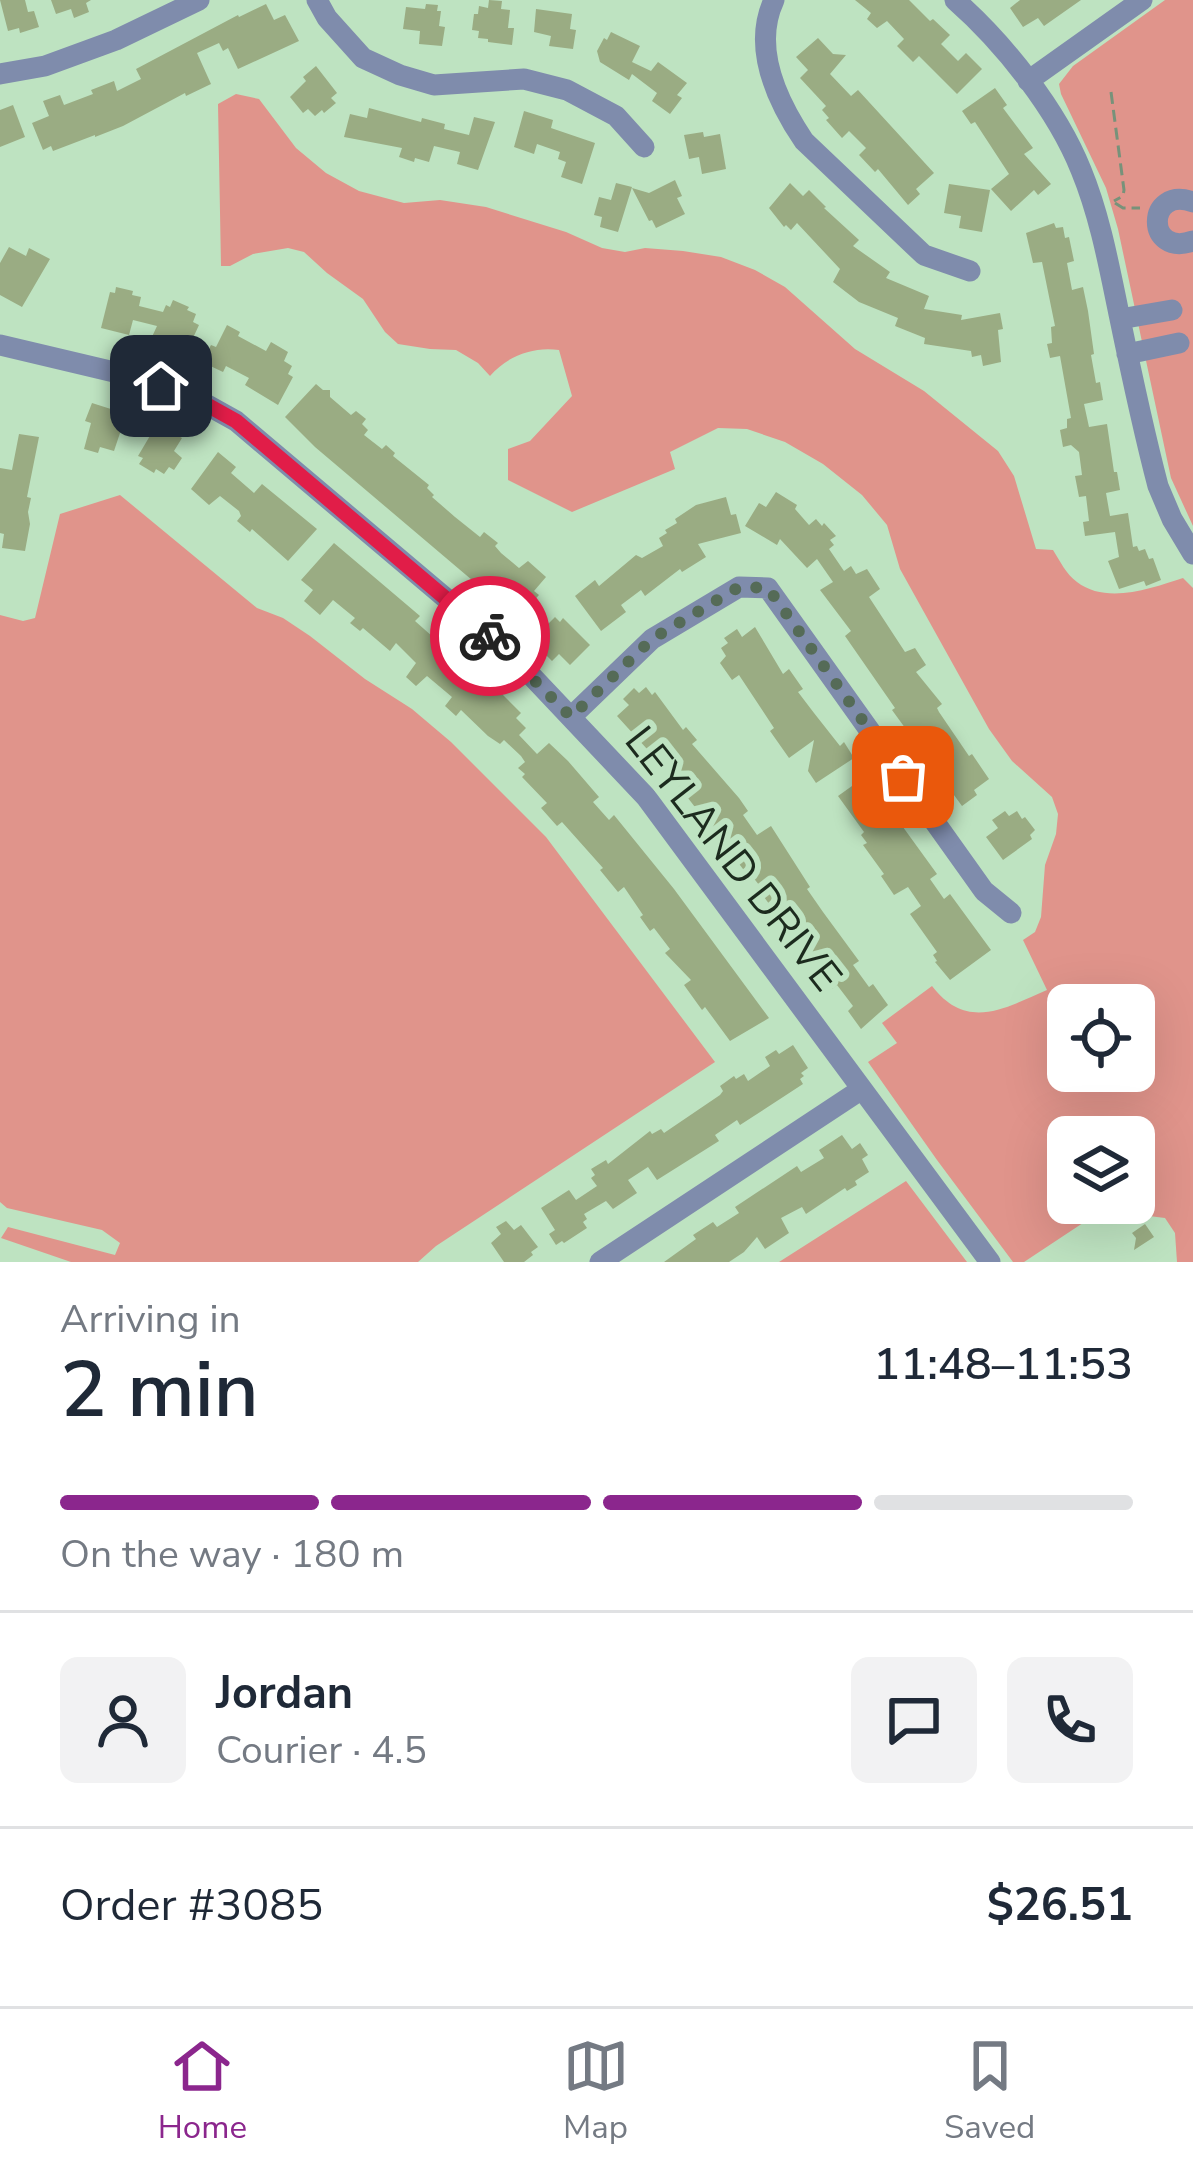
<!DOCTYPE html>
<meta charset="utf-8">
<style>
body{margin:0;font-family:"Nunito Sans",sans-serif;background:#f2f2f3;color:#1f2937;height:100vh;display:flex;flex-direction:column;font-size:45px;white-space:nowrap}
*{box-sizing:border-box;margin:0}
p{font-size:39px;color:#747a83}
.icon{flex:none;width:66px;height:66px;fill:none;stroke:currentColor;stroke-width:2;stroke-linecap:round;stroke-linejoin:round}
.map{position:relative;height:1262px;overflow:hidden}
.drawer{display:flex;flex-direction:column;background:#fff;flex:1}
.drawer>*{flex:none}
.fabs{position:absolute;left:1047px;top:984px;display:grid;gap:24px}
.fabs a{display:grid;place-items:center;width:108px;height:108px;border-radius:18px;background:#fff;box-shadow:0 12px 48px #0002;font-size:60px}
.pin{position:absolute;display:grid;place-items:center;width:102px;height:102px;color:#fff;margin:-51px;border-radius:24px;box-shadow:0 6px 18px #0006}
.courier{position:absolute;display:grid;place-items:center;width:120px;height:120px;margin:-60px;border:9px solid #e11d48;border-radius:50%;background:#fff;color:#222;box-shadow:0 3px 15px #0007}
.summary em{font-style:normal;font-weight:600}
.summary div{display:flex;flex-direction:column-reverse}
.summary{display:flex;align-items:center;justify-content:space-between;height:204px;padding:0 60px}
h1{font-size:78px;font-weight:600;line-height:90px}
.bar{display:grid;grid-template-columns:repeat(4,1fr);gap:18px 12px;align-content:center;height:144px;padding:0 60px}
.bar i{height:15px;border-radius:9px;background:#e0e1e3}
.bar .active{background:#8b268d}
.bar p{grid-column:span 4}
.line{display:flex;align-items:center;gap:30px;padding:0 60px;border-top:3px solid #e0e1e3}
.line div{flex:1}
.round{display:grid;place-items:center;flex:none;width:126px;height:126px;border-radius:18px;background:#f2f2f3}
.dock{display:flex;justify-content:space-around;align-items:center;height:168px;border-top:3px solid #e0e1e3;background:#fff;font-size:33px;color:#747a83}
.dock a{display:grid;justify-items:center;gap:6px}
.dock .active{color:#8b268d}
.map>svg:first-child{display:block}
</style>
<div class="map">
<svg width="1193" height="1262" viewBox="0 0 1193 1262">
<rect width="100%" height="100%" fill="#bee3c1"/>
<path fill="#e0948b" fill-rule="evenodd" d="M 1165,0 L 1193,0 L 1193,526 L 1171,478 L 1118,229 L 1106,188 L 1061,94 L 1059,84 L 1073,66 Z
M 236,94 L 259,99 L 296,148 L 326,173 L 359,191 L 404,203 L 440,200 L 486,207 L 566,232 L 602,248 L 625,252 L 645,248 L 683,251 L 721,257 L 755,270 L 785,287 L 855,349 L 924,391 L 998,451 L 1014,476 L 1036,549 L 1053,550 C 1060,561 1066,574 1077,582 C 1107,605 1152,588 1183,578 L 1193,588 L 1193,1262 L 1177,1262 L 1175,1233 L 1165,1218 L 1149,1216 L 1131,1221 L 1095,1215 L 1024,1262 L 1013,1262 L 937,1160 L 868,1062 L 897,1043 L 882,1023 L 932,986 C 967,1031 1003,1009 1047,990 L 1023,940 L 1035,932 L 1041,917 L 1045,865 L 1056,834 L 1058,814 L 1052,797 L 1012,761 L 989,729 L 900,569 L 887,525 L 862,495 L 823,464 L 785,442 L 747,429 L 718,428 L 670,452 L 675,469 L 572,512 L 508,480 L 508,449 L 530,441 L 572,396 L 559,350 C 534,346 507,356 490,376 L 478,363 L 456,350 L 430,349 L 398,344 L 385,332 L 363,299 L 327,273 L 304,252 L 288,248 L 253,254 L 230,266 L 221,266 L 218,104 ZM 1068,1005 L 1134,1005 L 1134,1071 L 1068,1071 ZM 1068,1137 L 1134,1137 L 1134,1203 L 1068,1203 Z
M 120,495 L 257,608 L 283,618 L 310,636 L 365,679 L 412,709 L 451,742 L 546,837 L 715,1062 L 436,1246 L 418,1262 L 71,1262 L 1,1238 L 8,1227 L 115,1255 L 120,1243 L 102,1230 L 7,1208 L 0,1202 L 0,615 L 23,621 L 35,618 L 60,514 Z
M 906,1181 L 967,1262 L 779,1262 Z"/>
<path fill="#9aac83" d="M 0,0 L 25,0 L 28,12 L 34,11 L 39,27 L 20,33 L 19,28 L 8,31 Z
M 51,0 L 91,0 L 86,3 L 89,12 L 74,18 L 71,9 L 56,14 Z
M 489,0 L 502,1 L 501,9 L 510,10 L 508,28 L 514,28 L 512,45 L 488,42 L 488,39 L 478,38 L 479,31 L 472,30 L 474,14 L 478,14 L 479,6 L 488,8 Z
M 855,0 L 909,0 L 930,21 L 933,19 L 950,35 L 941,44 L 958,61 L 966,53 L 982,69 L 957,94 L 919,56 L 913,62 L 897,46 L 904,39 L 887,21 L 877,28 L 867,19 L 871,13 Z
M 1020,0 L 1081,0 L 1044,26 L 1038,18 L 1023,27 L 1010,8 Z
M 266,4 L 274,20 L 285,15 L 299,41 L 238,69 L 228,48 L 223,51 L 219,43 L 197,53 L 211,84 L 186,96 L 185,93 L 123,126 L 95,137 L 95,135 L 53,151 L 51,146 L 43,150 L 32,123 L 49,116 L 43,101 L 60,95 L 64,105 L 93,94 L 91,90 L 114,81 L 117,91 L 141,79 L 136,69 L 238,15 L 239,17 Z
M 426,4 L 438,5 L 437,11 L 441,11 L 439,26 L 445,27 L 442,46 L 419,44 L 420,31 L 403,29 L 406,7 L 425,9 Z
M 536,9 L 572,14 L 570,29 L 576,30 L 573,49 L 549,46 L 551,36 L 534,32 Z
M 611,32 L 640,46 L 632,62 L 651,71 L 658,62 L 687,83 L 677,95 L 682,98 L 670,114 L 652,101 L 657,93 L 632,74 L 629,80 L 600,62 L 597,51 L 604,38 L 607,40 Z
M 818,38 L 833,54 L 846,55 L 830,74 L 851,96 L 858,90 L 934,173 L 916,189 L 920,194 L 908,205 L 878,169 L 875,172 L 859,155 L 866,148 L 849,131 L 842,138 L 826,120 L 829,118 L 822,110 L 826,106 L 800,78 L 808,70 L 796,57 Z
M 316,66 L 337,93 L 331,98 L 336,103 L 324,113 L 322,110 L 315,116 L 308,109 L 303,113 L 290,97 L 306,81 L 303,77 Z
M 995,88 L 1007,105 L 1003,108 L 1033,148 L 1024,154 L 1051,184 L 1038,195 L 1034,190 L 1011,211 L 991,189 L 1009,174 L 975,122 L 971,124 L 962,111 Z
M 13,105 L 25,137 L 0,147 L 0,110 Z
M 369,108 L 421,122 L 422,118 L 445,124 L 444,129 L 469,135 L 474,117 L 495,122 L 478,170 L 457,164 L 460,152 L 434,146 L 429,162 L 415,158 L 414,162 L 399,157 L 402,148 L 344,137 L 350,114 L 367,118 Z
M 524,111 L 553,120 L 551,128 L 595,143 L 582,184 L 561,177 L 566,162 L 558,159 L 560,152 L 537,144 L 534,154 L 514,147 Z
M 703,132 L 704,137 L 720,134 L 726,169 L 702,174 L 699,157 L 689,159 L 684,135 Z
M 675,180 L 682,196 L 677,198 L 685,214 L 656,228 L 652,220 L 649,221 L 632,188 L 649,193 Z
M 616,183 L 632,187 L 618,232 L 600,227 L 602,217 L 594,215 L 599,197 L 611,200 Z
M 790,183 L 803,196 L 809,190 L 826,207 L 824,208 L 859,240 L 853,246 L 890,272 L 886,278 L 929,296 L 924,309 L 962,315 L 961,320 L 1000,313 L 1003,329 L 998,330 L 1001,362 L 983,366 L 981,355 L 972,357 L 971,351 L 924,344 L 925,338 L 895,326 L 898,318 L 859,302 L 833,282 L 840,269 L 797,223 L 791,230 L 786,225 L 784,227 L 769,208 Z
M 949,184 L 990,190 L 982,232 L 959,228 L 961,216 L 944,213 Z
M 1054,223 L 1056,228 L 1063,227 L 1065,238 L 1069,237 L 1074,261 L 1067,263 L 1072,290 L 1083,287 L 1088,311 L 1094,354 L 1091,355 L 1096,383 L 1100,382 L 1103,400 L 1084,404 L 1089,427 L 1107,424 L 1114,472 L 1117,472 L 1120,490 L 1106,493 L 1110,516 L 1128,513 L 1133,547 L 1137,546 L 1139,551 L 1145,549 L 1149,559 L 1153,558 L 1161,580 L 1146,586 L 1144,581 L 1119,589 L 1108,561 L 1119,557 L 1115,532 L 1085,536 L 1083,522 L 1089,521 L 1086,496 L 1079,497 L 1075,476 L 1082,475 L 1079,452 L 1071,445 L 1063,447 L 1060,430 L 1067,428 L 1067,419 L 1071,418 L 1060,356 L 1050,358 L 1047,344 L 1052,343 L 1051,327 L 1055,326 L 1042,262 L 1033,263 L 1026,233 Z
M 9,247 L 26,256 L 29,248 L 50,259 L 22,307 L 0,295 L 0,263 Z
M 116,287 L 133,291 L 132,295 L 141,297 L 139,306 L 163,312 L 166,305 L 170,307 L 173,300 L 189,307 L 187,310 L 196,314 L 193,322 L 199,325 L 193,338 L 185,335 L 178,350 L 151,339 L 157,326 L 133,320 L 129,335 L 101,328 L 110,292 L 115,293 Z
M 227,325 L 240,332 L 238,336 L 266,351 L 271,342 L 288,352 L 284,361 L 292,366 L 288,374 L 293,377 L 278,405 L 245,385 L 249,378 L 226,366 L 223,372 L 202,362 L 211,345 L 216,347 Z
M 316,384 L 323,390 L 330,390 L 330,397 L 351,415 L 356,411 L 366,419 L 362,424 L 368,430 L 364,435 L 382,449 L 386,445 L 395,453 L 393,456 L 429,485 L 427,488 L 434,495 L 432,497 L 455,517 L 480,537 L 484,532 L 498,543 L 495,546 L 501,553 L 519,568 L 528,561 L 546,577 L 534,591 L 539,595 L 529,606 L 522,600 L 511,613 L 315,447 L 285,417 Z
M 92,403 L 114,410 L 112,416 L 117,417 L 115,422 L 123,424 L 114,451 L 100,447 L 98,453 L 84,449 L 91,423 L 85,421 Z
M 157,424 L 182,438 L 174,451 L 182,458 L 174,470 L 169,467 L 164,474 L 156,469 L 154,473 L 139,464 L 143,458 L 138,456 Z
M 19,434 L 39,437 L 27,497 L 31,498 L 28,512 L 30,524 L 25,551 L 2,548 L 4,534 L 0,533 L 0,468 L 12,470 Z
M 218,452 L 236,467 L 231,473 L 254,493 L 262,484 L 317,529 L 288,561 L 252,529 L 250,532 L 237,521 L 241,516 L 239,511 L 220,496 L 209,505 L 191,489 Z
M 776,492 L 797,505 L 795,509 L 809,525 L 816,519 L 822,526 L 824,523 L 836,536 L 830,540 L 834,545 L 829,549 L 844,571 L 851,566 L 856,574 L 867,569 L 880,589 L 869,597 L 905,652 L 915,648 L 926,665 L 916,672 L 942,704 L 937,708 L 939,712 L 969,756 L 972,754 L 989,779 L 974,790 L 977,795 L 962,806 L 892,710 L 895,708 L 845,636 L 851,631 L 820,590 L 833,582 L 817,559 L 807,568 L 780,539 L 777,545 L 745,526 L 759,503 L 766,507 Z
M 726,497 L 731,515 L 736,514 L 741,533 L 698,544 L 706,557 L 682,572 L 680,569 L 645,596 L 641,590 L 621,605 L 626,612 L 601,631 L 575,596 L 595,580 L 599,586 L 636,555 L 642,558 L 663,546 L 659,538 L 667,533 L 665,530 L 677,523 L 675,519 L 696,505 Z
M 334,543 L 420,616 L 415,621 L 433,637 L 437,632 L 458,650 L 521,713 L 516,718 L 526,728 L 519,735 L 537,754 L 549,743 L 568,761 L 599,797 L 593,802 L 609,820 L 614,815 L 674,889 L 769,1018 L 730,1041 L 705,1007 L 702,1010 L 684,985 L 691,980 L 665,953 L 670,949 L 654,928 L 650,931 L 640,917 L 643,915 L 624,887 L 618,892 L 600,870 L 603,868 L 562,822 L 557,826 L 541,808 L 547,803 L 522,777 L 525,774 L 518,768 L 525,762 L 521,756 L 504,740 L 500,744 L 488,736 L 461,710 L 456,716 L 445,706 L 452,697 L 427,676 L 416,686 L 406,677 L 416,663 L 396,643 L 390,651 L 363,628 L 360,631 L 350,623 L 355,618 L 333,600 L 320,615 L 304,601 L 313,590 L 301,580 Z
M 555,617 L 560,622 L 563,618 L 590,645 L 570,665 L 559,654 L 552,661 L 541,650 L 546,645 L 539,639 L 546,632 L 543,629 Z
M 755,627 L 783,674 L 789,669 L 803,689 L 798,692 L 814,713 L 840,746 L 844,742 L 854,758 L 816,783 L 808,771 L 814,740 L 789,758 L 770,731 L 774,728 L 739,675 L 732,680 L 720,663 L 726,656 L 721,648 L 728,643 L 724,638 L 737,629 L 742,637 Z
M 646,687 L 652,695 L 655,692 L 683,730 L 686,727 L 697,740 L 692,744 L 739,798 L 748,811 L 743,815 L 757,835 L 771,826 L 810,887 L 807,889 L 823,912 L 859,961 L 853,965 L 869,987 L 873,984 L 888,1005 L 861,1029 L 848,1011 L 853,1006 L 837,985 L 832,989 L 764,897 L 767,895 L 752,876 L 750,878 L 667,771 L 617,716 L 629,705 L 623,699 L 634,688 L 639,693 Z
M 866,776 L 937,874 L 930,879 L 944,899 L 950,894 L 991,950 L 950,980 L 935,962 L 937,961 L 933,955 L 937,952 L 910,914 L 921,906 L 908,887 L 894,895 L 881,876 L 884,874 L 863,845 L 867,843 L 861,835 L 864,832 L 838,796 Z
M 1005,811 L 1009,816 L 1017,811 L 1022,819 L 1025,817 L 1035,830 L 1030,835 L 1032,839 L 1003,860 L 986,837 L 998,828 L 992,820 Z
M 793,1045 L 808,1068 L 801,1073 L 804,1076 L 800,1079 L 803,1084 L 740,1125 L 737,1120 L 715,1135 L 719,1141 L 657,1180 L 648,1167 L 628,1180 L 637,1193 L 613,1209 L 606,1201 L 584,1214 L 587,1219 L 583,1222 L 587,1228 L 564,1243 L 562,1241 L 556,1245 L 549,1234 L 555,1230 L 541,1208 L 569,1190 L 576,1200 L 597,1186 L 591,1178 L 595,1175 L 591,1169 L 606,1160 L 608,1164 L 650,1131 L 652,1134 L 661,1129 L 664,1133 L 720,1095 L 723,1091 L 720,1086 L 734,1076 L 736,1079 L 744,1074 L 748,1081 L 770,1066 L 765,1057 L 776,1050 L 779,1054 Z
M 842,1135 L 852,1149 L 860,1143 L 868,1155 L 862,1159 L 869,1172 L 855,1181 L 857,1185 L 847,1191 L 845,1188 L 806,1214 L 802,1207 L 781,1218 L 789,1233 L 765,1249 L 757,1237 L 744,1252 L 729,1262 L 664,1262 L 696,1239 L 693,1235 L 713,1222 L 717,1227 L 739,1213 L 735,1207 L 782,1176 L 797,1166 L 801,1172 L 824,1158 L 819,1150 Z
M 506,1221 L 514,1230 L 521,1225 L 538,1247 L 531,1252 L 533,1255 L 524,1262 L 504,1262 L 491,1243 L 501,1234 L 496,1227 Z
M 1145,1224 L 1154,1237 L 1134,1250 L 1136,1238 L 1132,1233 Z"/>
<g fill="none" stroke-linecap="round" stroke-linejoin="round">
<path stroke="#77927a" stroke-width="3" stroke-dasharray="12 6" stroke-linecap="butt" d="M 1111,92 L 1124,190 L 1123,196 L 1114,201
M 1115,203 L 1123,208 L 1140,208"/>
<path stroke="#7f8cac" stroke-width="21" d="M 317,0 L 327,18 L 363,58 L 400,75 L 434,85 L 524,79 L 567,90 L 616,116 L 644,147
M 774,0 C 752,47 777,101 804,141 L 924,255 L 970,271
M 955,0 C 1004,43 1057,110 1081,170 C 1100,216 1109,266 1119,314 C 1131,372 1143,429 1158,486 L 1172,519 L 1193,554
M 0,74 L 45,66 L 116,40 L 199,0
M 1028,81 L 1142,0
M 1193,202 C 1146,185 1145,258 1193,241
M 1120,319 L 1172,310
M 0,345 L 131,376 L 191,396 L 236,421 L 507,650 L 646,797 L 990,1262
M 1127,354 L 1179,343
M 571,717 L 652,639 L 739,587 L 768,588 L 984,891 L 1011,913
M 600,1262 L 862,1089"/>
</g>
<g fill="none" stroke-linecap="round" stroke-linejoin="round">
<path stroke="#556b57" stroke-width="12" stroke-dasharray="0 21.6" d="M 490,636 L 571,717 L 652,639 L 739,587 L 768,588 L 903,777"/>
<path stroke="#e11d48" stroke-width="15" d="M 161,386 L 191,396 L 236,421 L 490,636"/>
</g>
<g text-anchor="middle" stroke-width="12" stroke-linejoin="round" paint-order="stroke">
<g font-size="42" fill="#1c2b1e" stroke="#bee3c1">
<text transform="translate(734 858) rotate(52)" y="15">LEYLAND DRIVE</text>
</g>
</g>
</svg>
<div class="fabs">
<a><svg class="icon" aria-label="locate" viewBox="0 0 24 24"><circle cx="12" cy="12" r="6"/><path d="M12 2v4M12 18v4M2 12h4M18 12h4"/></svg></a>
<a><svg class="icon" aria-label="layers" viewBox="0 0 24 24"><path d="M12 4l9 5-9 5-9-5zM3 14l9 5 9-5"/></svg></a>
</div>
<div class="pin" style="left:903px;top:777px;background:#ea580c"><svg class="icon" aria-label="bag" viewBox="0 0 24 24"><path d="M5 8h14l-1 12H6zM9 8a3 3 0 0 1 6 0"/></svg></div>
<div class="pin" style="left:161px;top:386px;background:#1f2937"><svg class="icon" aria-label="home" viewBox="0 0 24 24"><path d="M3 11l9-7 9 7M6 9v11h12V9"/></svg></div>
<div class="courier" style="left:490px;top:636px"><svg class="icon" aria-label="bike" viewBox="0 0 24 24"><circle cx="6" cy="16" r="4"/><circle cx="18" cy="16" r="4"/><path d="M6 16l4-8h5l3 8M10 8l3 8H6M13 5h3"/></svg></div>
</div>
<section class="drawer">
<div class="summary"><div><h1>2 min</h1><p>Arriving in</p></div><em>11:48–11:53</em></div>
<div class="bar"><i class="active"></i><i class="active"></i><i class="active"></i><i></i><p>On the way · 180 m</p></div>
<div class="line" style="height:216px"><a class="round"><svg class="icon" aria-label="person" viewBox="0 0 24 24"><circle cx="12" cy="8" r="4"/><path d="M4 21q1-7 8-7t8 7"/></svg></a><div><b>Jordan</b><p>Courier · 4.5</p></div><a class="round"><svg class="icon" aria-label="chat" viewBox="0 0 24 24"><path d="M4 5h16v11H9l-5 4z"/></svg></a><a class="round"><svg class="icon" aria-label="phone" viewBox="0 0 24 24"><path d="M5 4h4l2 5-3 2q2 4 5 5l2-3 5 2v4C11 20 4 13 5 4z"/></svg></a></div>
<div class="line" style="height:156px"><div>Order #3085</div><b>$26.51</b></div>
</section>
<nav class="dock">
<a class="active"><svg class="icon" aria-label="home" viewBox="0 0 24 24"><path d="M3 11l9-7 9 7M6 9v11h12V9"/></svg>Home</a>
<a><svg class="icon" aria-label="map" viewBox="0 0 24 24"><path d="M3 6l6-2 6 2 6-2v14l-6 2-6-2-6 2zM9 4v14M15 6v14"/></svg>Map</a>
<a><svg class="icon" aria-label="saved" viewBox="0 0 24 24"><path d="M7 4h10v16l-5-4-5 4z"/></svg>Saved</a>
</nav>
